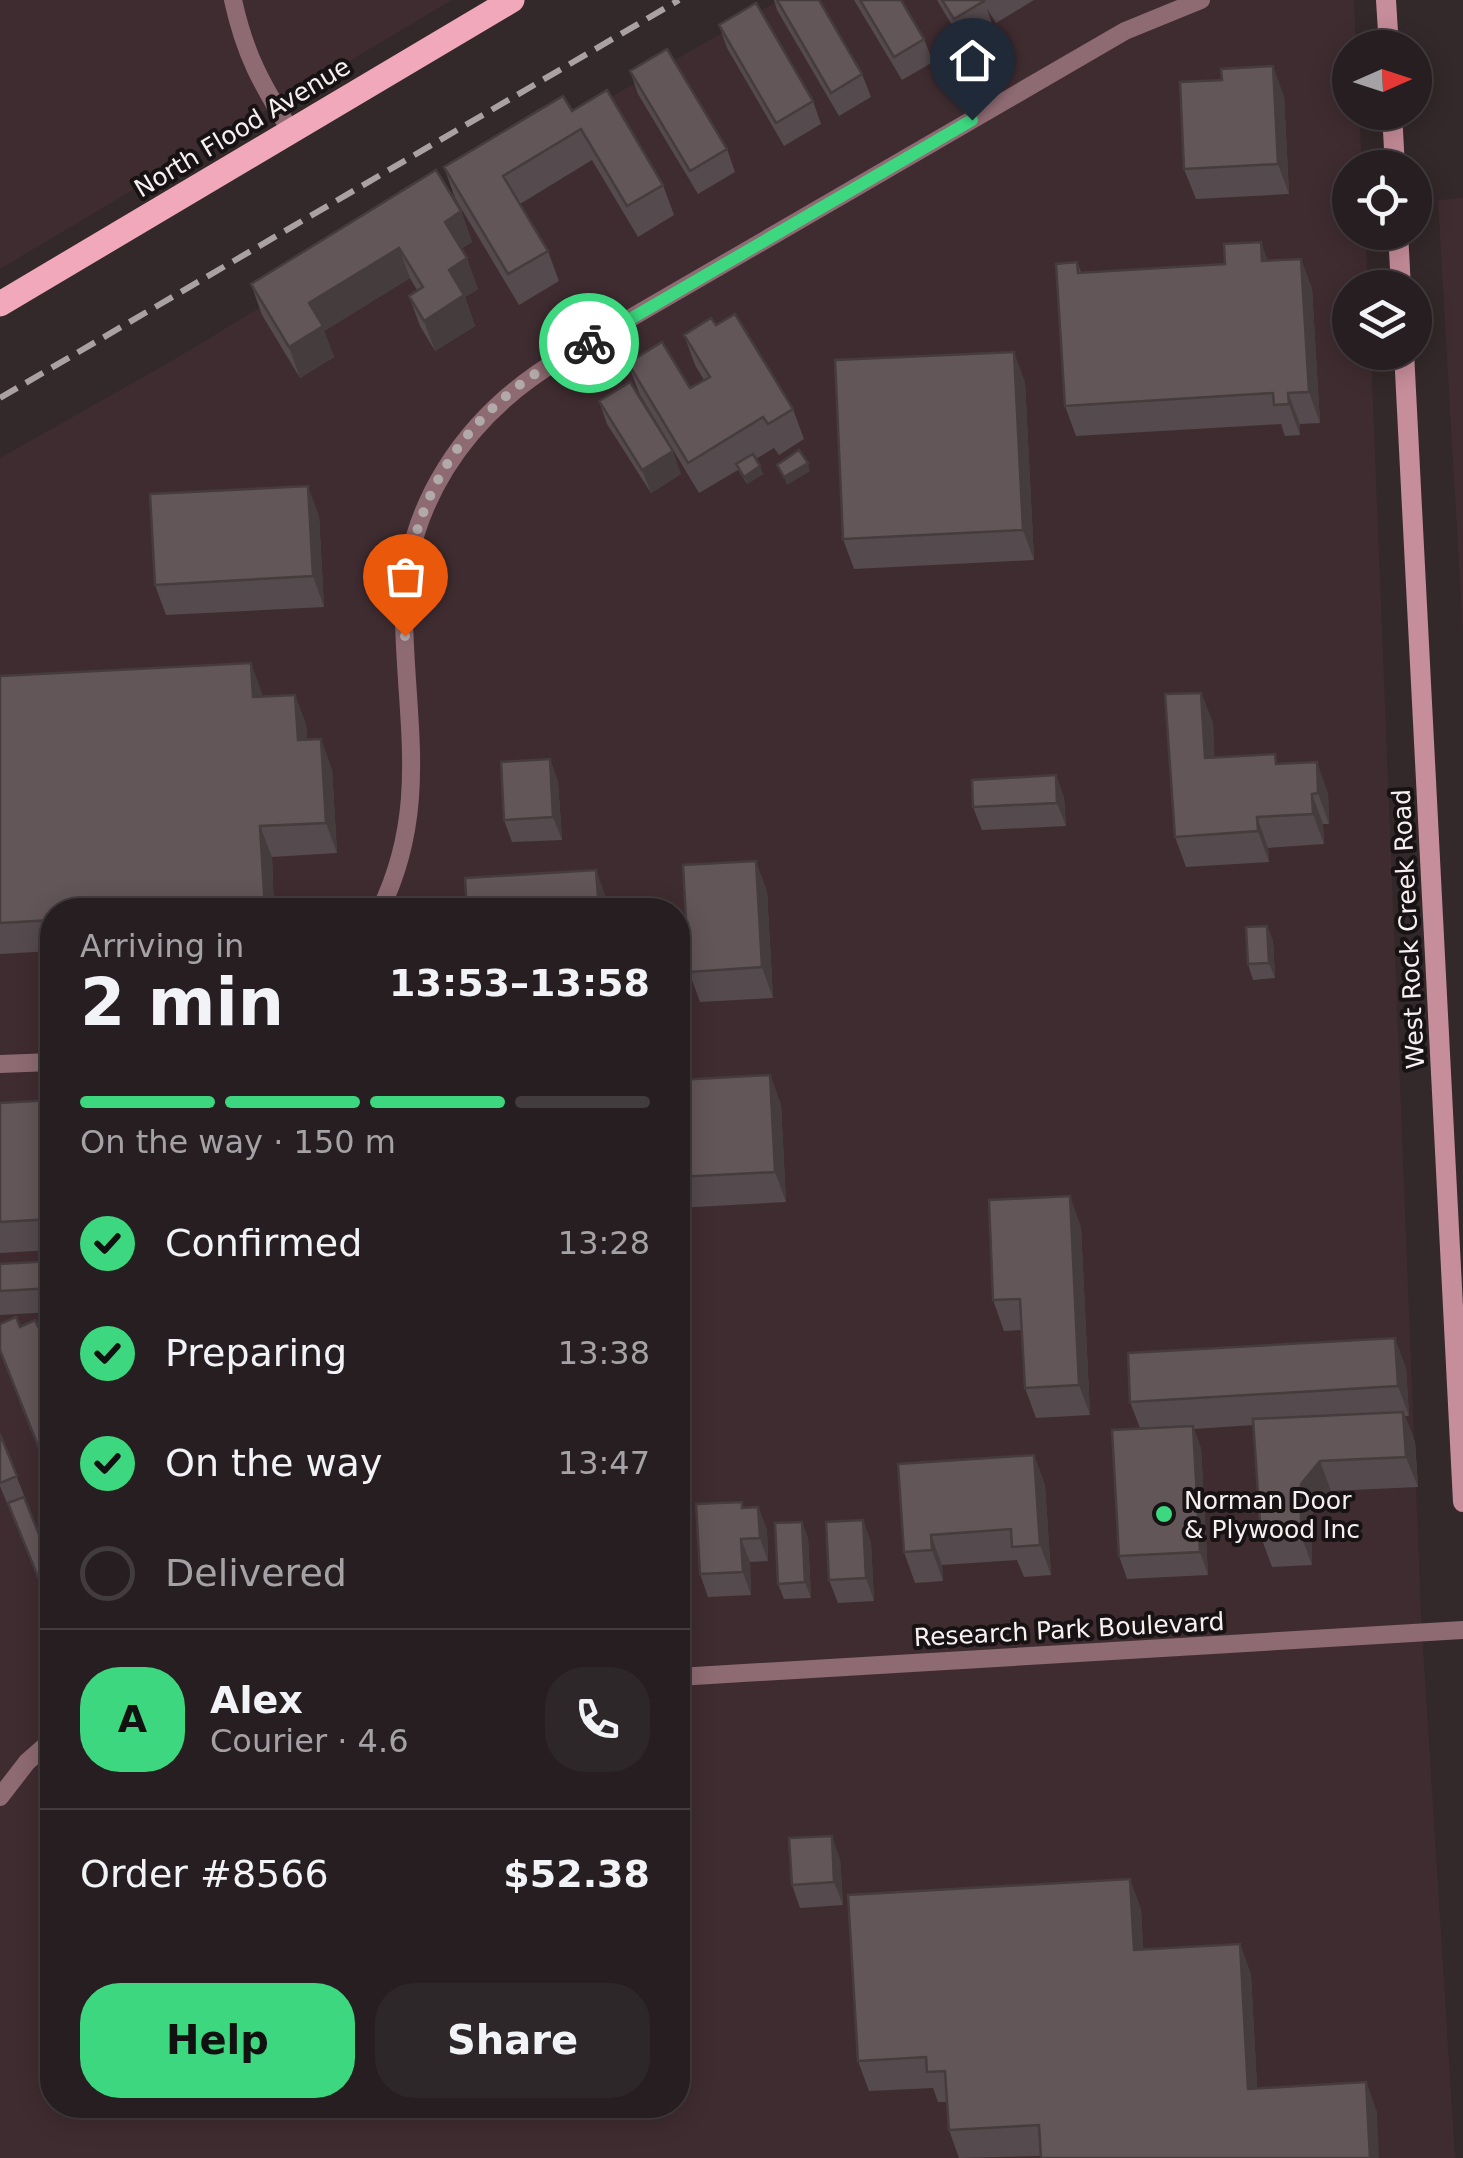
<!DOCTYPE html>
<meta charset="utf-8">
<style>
body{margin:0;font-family:"DejaVu Sans",sans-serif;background:#2e2729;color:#f1f3f6;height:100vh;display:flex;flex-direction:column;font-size:38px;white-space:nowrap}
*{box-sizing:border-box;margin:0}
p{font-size:32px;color:#a4a2a5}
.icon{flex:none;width:55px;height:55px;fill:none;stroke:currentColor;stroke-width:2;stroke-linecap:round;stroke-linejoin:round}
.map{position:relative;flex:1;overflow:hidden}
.panel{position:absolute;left:40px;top:898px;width:650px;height:1220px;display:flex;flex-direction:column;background:#261e20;border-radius:40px;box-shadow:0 5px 25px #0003,0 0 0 2px #423c3e}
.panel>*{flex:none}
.needle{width:65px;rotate:87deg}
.buttons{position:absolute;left:1332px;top:30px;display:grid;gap:20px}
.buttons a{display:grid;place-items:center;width:100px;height:100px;border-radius:50%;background:#261e20;box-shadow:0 5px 25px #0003,0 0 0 2px #423c3e;font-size:50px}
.pin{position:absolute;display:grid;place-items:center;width:85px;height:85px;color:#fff;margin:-102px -42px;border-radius:50% 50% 50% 0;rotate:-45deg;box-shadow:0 0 10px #0007}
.pin .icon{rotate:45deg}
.courier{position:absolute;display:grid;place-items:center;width:100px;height:100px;margin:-50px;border:8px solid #3cd77e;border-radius:50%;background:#fff;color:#222;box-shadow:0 2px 12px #0007}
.headline em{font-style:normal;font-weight:700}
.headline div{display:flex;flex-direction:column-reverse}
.headline{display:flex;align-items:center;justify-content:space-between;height:170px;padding:0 40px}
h1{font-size:65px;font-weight:700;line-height:75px}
.bar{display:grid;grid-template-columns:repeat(4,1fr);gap:15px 10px;align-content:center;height:120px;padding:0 40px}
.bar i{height:12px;border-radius:8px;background:#423c3e}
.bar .current{background:#3cd77e}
.bar p{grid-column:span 4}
.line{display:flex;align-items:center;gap:25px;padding:0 40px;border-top:2px solid #423c3e}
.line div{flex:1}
.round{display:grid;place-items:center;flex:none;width:105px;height:105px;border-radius:40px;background:#2e2729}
ol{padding:0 40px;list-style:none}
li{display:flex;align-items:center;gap:30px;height:110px}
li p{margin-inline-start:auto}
li .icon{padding:10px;border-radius:50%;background:#3cd77e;color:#111;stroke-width:4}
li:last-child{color:#a4a2a5}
li i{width:55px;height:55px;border:5px solid #423c3e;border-radius:50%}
.cta{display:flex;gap:20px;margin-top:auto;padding:20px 40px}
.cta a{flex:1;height:115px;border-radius:40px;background:#3cd77e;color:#111;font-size:40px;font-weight:700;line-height:115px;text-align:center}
.cta a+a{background:#2e2729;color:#f1f3f6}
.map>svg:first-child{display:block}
</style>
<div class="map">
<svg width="1463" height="2158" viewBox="0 0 1463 2158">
<rect width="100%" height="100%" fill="#33282a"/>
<path fill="#3f2c31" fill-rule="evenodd" d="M 0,0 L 452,0 L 0,269 Z
M 779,0 L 1354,0 L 1356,47 L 1350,48 L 1350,112 L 1359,113 L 1362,167 L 1350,168 L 1350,232 L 1365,233 L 1368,287 L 1350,288 L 1350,352 L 1371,353 L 1421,1615 L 1455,2158 L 0,2158 L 0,458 L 175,359 L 559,127 ZM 52,910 L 678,910 L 678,2105 L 52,2105 Z
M 1463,198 L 1463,634 L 1438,200 Z"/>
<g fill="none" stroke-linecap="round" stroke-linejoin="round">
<path stroke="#8e6a72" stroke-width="18" d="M 233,0 C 245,55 262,85 292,133
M 380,910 C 429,810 406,724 404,619 C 402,507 466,415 560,359 L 1125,31 L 1201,0
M 0,1064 L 52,1062
M 678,1677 L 1463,1630
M 0,1797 L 27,1762 L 52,1740"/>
<path stroke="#c68d9a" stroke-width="20" d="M 1386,0 L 1389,48
M 1392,112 L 1395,168
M 1398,232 L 1401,288
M 1404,352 L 1463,1502"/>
<path stroke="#f1a8ba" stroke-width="25" d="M 0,304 L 512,0"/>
<path stroke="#aaa1a2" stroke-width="6" stroke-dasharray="20 10" stroke-linecap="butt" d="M 0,398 L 679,0"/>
</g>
<path fill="#554a4d" d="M 774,0 L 819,0 L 862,74 L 871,97 L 839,116 L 777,10 Z
M 854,0 L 901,0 L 924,39 L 933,62 L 902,80 Z
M 937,0 L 1034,0 L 996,23 L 987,9 L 992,24 L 962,42 Z
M 719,25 L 813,101 L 821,124 L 784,146 L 727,48 Z
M 630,71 L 727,149 L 735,172 L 698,194 L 638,94 Z
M 1284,96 L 1289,194 L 1196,199 L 1184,169 Z
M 572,111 L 663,185 L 674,215 L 638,237 L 592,160 L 520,204 L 548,251 L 559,281 L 519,305 L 455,198 L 444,167 Z
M 461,211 L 472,242 L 461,249 L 478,289 L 465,297 L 475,326 L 435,351 L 420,326 L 409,296 L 417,290 L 410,278 L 324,331 L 334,357 L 300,378 L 262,315 L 251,284 Z
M 1261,242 L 1267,261 L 1301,259 L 1312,289 L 1320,423 L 1300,424 L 1300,435 L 1285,436 L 1281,424 L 1076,436 L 1065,406 L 1077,262 L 1081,272 L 1225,264 Z
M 716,325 L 793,409 L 804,439 L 779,455 L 774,448 L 756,459 L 763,474 L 747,484 L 738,470 L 699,493 L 639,393 L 628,363 L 690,388 L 704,380 L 695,365 L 684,335 Z
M 1025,382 L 1034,560 L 854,569 L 843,539 Z
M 599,401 L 681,474 L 651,493 L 607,424 Z
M 319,516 L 324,607 L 166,615 L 155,585 Z
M 251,663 L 262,696 L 295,695 L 306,725 L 307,740 L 332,769 L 337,853 L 272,857 L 274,910 L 52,910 L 52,951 L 0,954 L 0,676 Z
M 1201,693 L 1213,723 L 1214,757 L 1279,763 L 1328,793 L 1329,824 L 1323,824 L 1324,844 L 1268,848 L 1269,862 L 1186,867 L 1175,837 Z
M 550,759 L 558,782 L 562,840 L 512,842 L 504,820 Z
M 1056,775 L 1064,798 L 1066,826 L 982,830 L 973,807 Z
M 767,891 L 773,998 L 700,1002 L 689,972 Z
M 1267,926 L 1273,941 L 1275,978 L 1253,980 L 1248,964 Z
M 770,1075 L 781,1105 L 786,1202 L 678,1208 L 678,1080 Z
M 52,1100 L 52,1250 L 0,1253 L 0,1103 Z
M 1081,1227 L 1090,1415 L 1036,1418 L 1025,1388 L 1022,1330 L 1004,1331 L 993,1300 Z
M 52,1261 L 52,1312 L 0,1315 L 0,1264 Z
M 0,1324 L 20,1327 L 41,1333 L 52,1328 L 52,1484 L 0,1352 Z
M 1406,1368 L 1409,1416 L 1405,1416 L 1415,1442 L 1418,1487 L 1331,1491 L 1312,1514 L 1312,1565 L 1272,1567 L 1261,1537 L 1254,1425 L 1194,1429 L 1201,1449 L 1208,1575 L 1127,1579 L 1119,1556 L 1140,1428 L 1130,1402 Z
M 0,1434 L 52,1567 L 52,1589 L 44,1593 L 0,1486 Z
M 1034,1455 L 1045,1486 L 1051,1575 L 1024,1577 L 1017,1560 L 942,1565 L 943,1581 L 915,1583 L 904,1552 Z
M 758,1507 L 767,1530 L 768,1561 L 750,1562 L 751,1595 L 708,1597 L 700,1574 L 744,1508 Z
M 863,1520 L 871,1543 L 874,1601 L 838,1603 L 829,1580 Z
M 678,1522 L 680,1528 L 685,1613 L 678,1613 Z
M 808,1537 L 811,1598 L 784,1599 L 778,1584 Z
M 840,1859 L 843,1905 L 800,1908 L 792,1885 Z
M 1141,1909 L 1143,1950 L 1240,1944 L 1251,1975 L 1257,2088 L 1366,2082 L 1377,2113 L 1041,2156 L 959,2158 L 949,2130 L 947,2102 L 938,2102 L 933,2088 L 869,2091 L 858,2061 Z"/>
<path fill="#453c3e" d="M 1273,66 L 1284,96 L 1289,194 L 1278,164 Z
M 461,211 L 472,242 L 456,252 L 445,222 Z
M 1261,242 L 1272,272 L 1262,261 Z
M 399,248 L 410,278 L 324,331 L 334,357 L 300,378 L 289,347 L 309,303 Z
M 467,258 L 478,289 L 465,297 L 475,326 L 435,351 L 424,321 L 449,270 Z
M 1301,259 L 1312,289 L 1320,423 L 1309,392 Z
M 1014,352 L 1025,382 L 1034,560 L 1023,530 Z
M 1288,393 L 1300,424 L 1300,435 L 1289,404 Z
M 673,451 L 681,474 L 651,493 L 642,470 Z
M 808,463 L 810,471 L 787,485 L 784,477 Z
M 760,466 L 763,474 L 747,484 L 744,477 Z
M 308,486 L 319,516 L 324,607 L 313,576 Z
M 251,663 L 262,693 L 264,727 L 253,697 Z
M 1201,693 L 1213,723 L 1216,788 L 1205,758 Z
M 295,695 L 306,725 L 309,770 L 298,740 Z
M 321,739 L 332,769 L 337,853 L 326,823 Z
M 550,759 L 558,782 L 562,840 L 553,817 Z
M 1317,762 L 1328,793 L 1329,824 L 1318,793 Z
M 1056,775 L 1064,798 L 1066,826 L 1057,803 Z
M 1312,794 L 1323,824 L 1324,844 L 1313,814 Z
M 1257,817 L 1268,848 L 1269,862 L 1258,831 Z
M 260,826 L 272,857 L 274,910 L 265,909 Z
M 756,861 L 767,891 L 773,998 L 762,967 Z
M 596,870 L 607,900 L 608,910 L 599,910 Z
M 1267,926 L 1273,941 L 1275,978 L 1269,963 Z
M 770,1075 L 781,1105 L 786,1202 L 775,1172 Z
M 1070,1196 L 1081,1227 L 1090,1415 L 1079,1385 Z
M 1395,1338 L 1406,1368 L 1409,1416 L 1398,1386 Z
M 1403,1412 L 1415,1442 L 1418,1487 L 1406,1457 Z
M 1193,1426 L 1201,1449 L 1208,1575 L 1200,1552 Z
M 1034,1455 L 1045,1486 L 1051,1575 L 1040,1545 Z
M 1320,1461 L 1331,1491 L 1312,1514 L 1312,1565 L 1301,1535 L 1301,1484 Z
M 758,1507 L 767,1530 L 768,1561 L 760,1538 Z
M 863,1520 L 871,1543 L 874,1601 L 866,1578 Z
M 678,1522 L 680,1528 L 685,1613 L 678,1593 Z
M 802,1522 L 808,1537 L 811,1598 L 805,1582 Z
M 931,1535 L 942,1565 L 943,1581 L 932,1550 Z
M 741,1539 L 750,1562 L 751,1595 L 743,1572 Z
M 832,1836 L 840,1859 L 843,1905 L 834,1882 Z
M 1130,1879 L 1141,1909 L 1145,1980 L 1134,1950 Z
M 1240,1944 L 1251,1975 L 1259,2119 L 1248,2089 Z
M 1366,2082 L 1377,2113 L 1379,2158 L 1370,2158 Z"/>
<path fill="#635659" stroke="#453c3e" stroke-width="2.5" d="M 777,0 L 819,0 L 862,74 L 831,93 Z
M 860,0 L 901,0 L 924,39 L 894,57 Z
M 942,0 L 983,0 L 984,1 L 954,19 Z
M 756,3 L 813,101 L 776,123 L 719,25 Z
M 667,49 L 727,149 L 690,171 L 630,71 Z
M 1273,66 L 1278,164 L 1184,169 L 1180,82 L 1222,80 L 1221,69 Z
M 607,90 L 663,185 L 627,206 L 581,129 L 503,176 L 548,251 L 508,274 L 444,167 L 563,96 L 572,111 Z
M 436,170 L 461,211 L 445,222 L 467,258 L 449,270 L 464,295 L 424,321 L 409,296 L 423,287 L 399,248 L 309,303 L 323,326 L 289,347 L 251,284 Z
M 1261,242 L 1262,261 L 1301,259 L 1309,392 L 1288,393 L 1289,404 L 1274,405 L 1273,393 L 1065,406 L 1056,264 L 1077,262 L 1078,273 L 1225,264 L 1224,244 Z
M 735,314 L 793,409 L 768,424 L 763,417 L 688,463 L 628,363 L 662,342 L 690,388 L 710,377 L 684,335 L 711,318 L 716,325 Z
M 1014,352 L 1023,530 L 843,539 L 835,360 Z
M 630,382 L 673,451 L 642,470 L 599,401 Z
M 799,450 L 808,463 L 784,477 L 777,465 Z
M 753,454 L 760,466 L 744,477 L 736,464 Z
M 308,486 L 313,576 L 155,585 L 150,494 Z
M 251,663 L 253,697 L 295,695 L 298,740 L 321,739 L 326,823 L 260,826 L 265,909 L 52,910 L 52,920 L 0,923 L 0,676 Z
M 1201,693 L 1205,758 L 1275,754 L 1276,764 L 1317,762 L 1318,793 L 1312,794 L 1313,814 L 1257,817 L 1258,831 L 1175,837 L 1165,694 Z
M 550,759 L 553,817 L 504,820 L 501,762 Z
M 1056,775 L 1057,803 L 973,807 L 972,780 Z
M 756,861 L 762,967 L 689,972 L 683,865 Z
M 596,870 L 599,910 L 467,910 L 465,878 Z
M 1267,926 L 1269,963 L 1248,964 L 1246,927 Z
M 770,1075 L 775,1172 L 678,1177 L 678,1080 Z
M 52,1100 L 52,1192 L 51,1192 L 52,1219 L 0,1222 L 0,1103 Z
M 1070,1196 L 1079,1385 L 1025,1388 L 1020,1299 L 993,1300 L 989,1200 Z
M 52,1261 L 52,1288 L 0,1291 L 0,1264 Z
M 16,1317 L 20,1327 L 35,1320 L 41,1333 L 52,1328 L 52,1481 L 0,1350 L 0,1324 Z
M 1395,1338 L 1398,1386 L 1130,1402 L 1128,1353 Z
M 1403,1412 L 1406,1457 L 1320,1461 L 1301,1484 L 1301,1535 L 1261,1537 L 1253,1419 Z
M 1193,1426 L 1200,1552 L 1119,1556 L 1112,1430 Z
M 0,1434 L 17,1476 L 0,1483 Z
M 1034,1455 L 1040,1545 L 1012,1547 L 1011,1529 L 931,1535 L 932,1550 L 904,1552 L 898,1464 Z
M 24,1497 L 52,1567 L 52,1571 L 38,1577 L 8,1503 Z
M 742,1502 L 742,1508 L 758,1507 L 760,1538 L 741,1539 L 743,1572 L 700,1574 L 696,1504 Z
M 863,1520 L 866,1578 L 829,1580 L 826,1522 Z
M 802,1522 L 805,1582 L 778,1584 L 775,1523 Z
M 832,1836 L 834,1882 L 792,1885 L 789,1838 Z
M 1130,1879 L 1134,1950 L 1240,1944 L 1248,2089 L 1366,2082 L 1370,2158 L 1041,2158 L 1039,2125 L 949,2130 L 945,2071 L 927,2072 L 926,2057 L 858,2061 L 848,1895 Z"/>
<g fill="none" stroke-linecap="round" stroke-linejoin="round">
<path stroke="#b2a9ab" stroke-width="10" stroke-dasharray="0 18" d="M 405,636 C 399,542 437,451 511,392 C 534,372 562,358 589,343"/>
<path stroke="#3cd77e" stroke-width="12" d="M 589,343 L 972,120"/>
</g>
<circle fill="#3cd77e" stroke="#171213" stroke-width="4" cx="1164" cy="1514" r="10"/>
<g text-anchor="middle" stroke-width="8" stroke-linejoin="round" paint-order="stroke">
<g font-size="25" fill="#f7eff0" stroke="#171213">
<text transform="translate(242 127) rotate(-31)" y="9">North Flood Avenue</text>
<text transform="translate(1408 929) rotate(-93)" y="9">West Rock Creek Road</text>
<text transform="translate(1069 1629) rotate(-3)" y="9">Research Park Boulevard</text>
</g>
<g font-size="25" fill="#f7eff0" stroke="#171213" text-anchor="start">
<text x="1184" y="1509">Norman Door<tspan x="1184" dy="29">&amp; Plywood Inc</tspan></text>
</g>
</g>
</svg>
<div class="buttons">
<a><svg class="needle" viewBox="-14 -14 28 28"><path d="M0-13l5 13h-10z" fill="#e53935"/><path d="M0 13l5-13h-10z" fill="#a4a2a5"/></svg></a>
<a><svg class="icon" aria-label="locate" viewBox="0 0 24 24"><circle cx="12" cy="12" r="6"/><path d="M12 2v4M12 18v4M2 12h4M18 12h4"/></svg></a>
<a><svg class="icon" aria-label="layers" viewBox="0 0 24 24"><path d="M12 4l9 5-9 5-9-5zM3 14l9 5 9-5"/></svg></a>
</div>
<div class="pin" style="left:405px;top:636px;background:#ea580c"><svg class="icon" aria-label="bag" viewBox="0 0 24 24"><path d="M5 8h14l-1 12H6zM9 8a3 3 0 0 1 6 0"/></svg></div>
<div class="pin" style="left:972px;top:120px;background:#1f2937"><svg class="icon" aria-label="home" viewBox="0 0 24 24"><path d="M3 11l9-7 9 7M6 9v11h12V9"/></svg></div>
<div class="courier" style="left:589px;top:343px"><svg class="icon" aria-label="bike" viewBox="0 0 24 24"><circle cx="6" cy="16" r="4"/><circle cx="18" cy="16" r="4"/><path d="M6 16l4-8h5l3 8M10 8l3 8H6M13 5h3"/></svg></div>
<section class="panel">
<div class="headline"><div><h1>2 min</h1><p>Arriving in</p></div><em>13:53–13:58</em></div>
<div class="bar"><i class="current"></i><i class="current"></i><i class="current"></i><i></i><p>On the way · 150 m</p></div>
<ol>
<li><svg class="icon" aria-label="check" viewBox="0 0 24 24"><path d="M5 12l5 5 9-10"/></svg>Confirmed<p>13:28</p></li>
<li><svg class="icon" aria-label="check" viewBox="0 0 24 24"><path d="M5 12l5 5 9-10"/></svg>Preparing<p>13:38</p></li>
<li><svg class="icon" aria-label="check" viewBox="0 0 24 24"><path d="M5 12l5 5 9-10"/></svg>On the way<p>13:47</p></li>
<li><i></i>Delivered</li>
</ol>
<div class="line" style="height:180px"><b class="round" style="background:#3cd77e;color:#111">A</b><div><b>Alex</b><p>Courier · 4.6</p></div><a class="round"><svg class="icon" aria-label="phone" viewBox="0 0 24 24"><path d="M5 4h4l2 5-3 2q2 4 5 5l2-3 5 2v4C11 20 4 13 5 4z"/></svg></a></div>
<div class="line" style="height:130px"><div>Order #8566</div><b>$52.38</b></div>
<div class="cta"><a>Help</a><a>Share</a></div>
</section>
</div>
